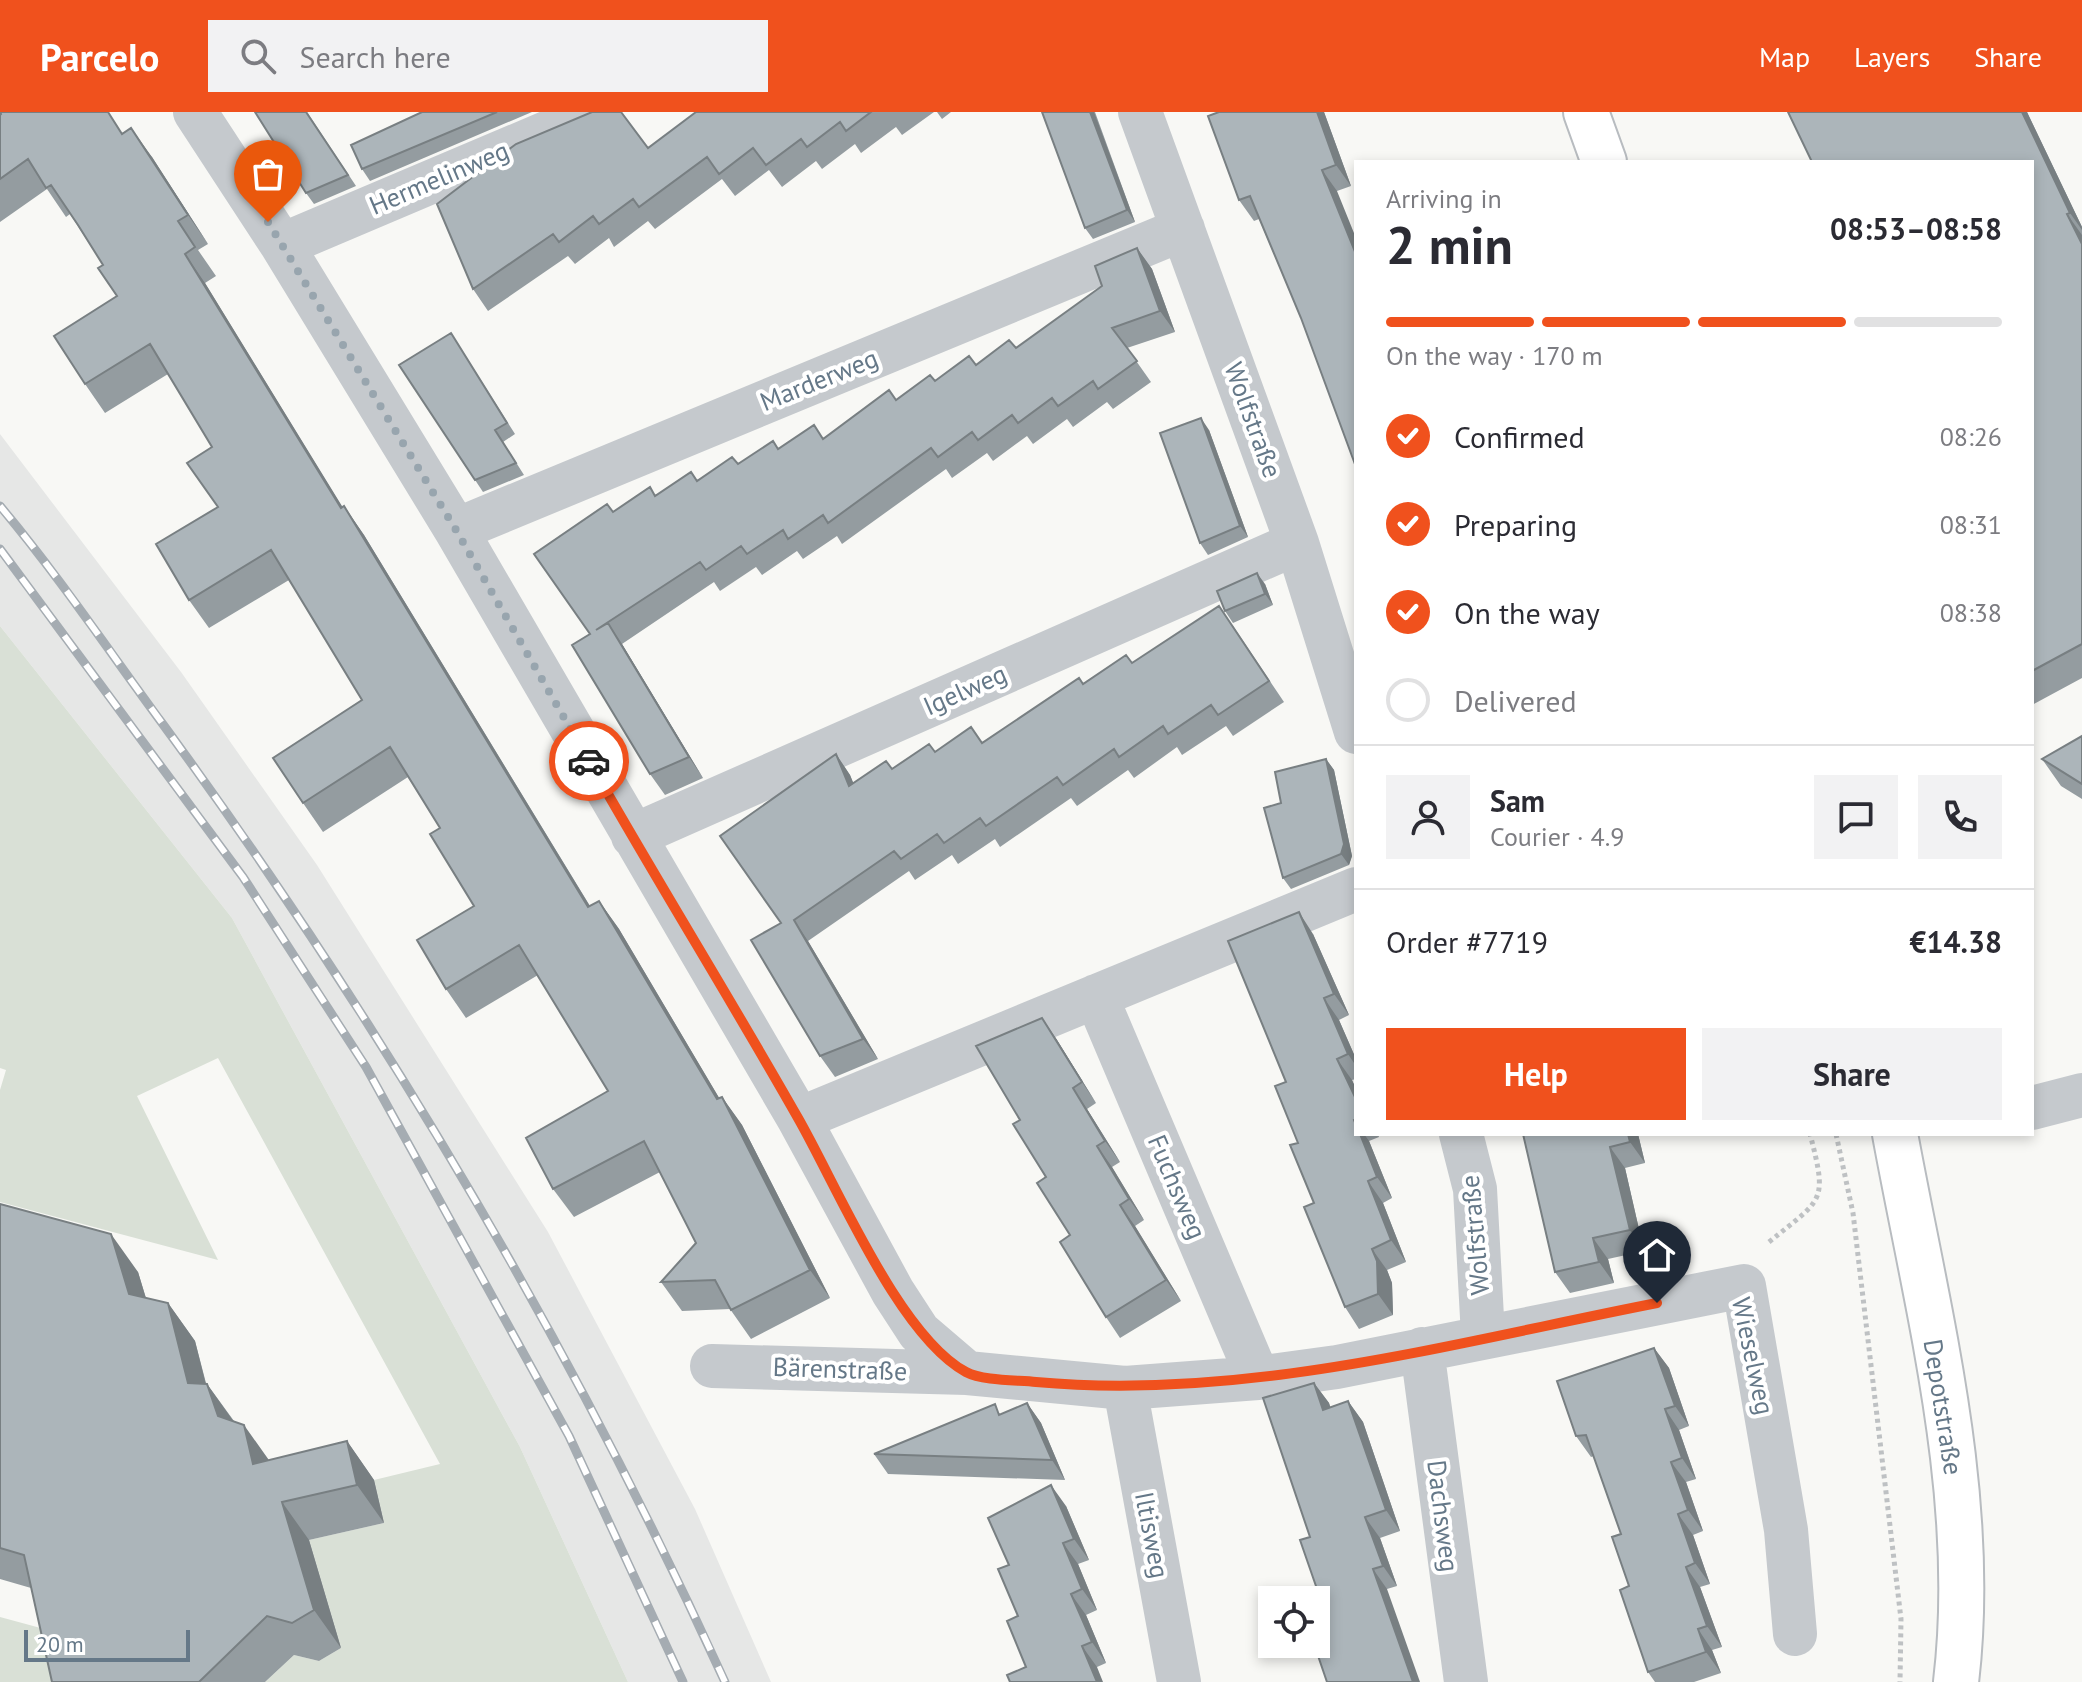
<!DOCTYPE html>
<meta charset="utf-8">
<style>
body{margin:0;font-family:"PT Sans",sans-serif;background:#f2f2f3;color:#2b2b33;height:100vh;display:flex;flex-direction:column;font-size:30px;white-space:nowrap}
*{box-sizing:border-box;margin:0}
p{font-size:26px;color:#7c7c81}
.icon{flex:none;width:44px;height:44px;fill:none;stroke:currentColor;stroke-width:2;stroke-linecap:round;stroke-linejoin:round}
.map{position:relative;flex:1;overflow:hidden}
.details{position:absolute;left:1354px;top:48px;width:680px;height:976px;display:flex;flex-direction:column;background:#fff;border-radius:0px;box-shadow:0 4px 12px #0003}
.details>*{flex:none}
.controls{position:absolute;left:1258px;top:1474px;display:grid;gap:16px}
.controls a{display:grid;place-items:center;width:72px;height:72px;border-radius:0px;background:#fff;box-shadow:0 4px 12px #0003;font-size:40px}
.scale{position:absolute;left:24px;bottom:20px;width:166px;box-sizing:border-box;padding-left:8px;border:4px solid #657888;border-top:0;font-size:22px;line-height:28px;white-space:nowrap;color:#657888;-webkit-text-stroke:6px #fff;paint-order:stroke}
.pin{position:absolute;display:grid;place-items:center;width:68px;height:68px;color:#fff;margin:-82px -34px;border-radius:50% 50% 50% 0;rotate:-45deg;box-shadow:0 0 8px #0007}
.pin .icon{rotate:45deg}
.courier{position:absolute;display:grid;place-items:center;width:80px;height:80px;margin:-40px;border:6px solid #f0511d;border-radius:50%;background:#fff;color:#222;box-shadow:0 2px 10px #0007}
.overview em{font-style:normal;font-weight:600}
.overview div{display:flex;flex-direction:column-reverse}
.overview{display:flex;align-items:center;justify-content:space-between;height:136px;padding:0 32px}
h1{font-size:52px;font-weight:600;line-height:60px}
.bar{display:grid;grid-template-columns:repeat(4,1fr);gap:12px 8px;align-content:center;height:96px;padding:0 32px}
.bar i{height:10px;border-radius:6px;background:#e1e1e2}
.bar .active{background:#f0511d}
.bar p{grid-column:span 4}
.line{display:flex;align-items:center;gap:20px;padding:0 32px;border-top:2px solid #e1e1e2}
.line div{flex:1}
.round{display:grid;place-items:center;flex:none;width:84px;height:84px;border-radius:0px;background:#f2f2f3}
ol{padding:0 32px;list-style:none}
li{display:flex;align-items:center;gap:24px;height:88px}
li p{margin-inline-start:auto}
li .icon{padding:8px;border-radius:50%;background:#f0511d;color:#fff;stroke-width:4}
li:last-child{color:#7c7c81}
li i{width:44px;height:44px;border:4px solid #e1e1e2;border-radius:50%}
.primary-button{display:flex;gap:16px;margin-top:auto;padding:16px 32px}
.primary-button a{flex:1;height:92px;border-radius:0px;background:#f0511d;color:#fff;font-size:32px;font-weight:600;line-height:92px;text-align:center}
.primary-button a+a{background:#f2f2f3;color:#2b2b33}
header{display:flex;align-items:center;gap:48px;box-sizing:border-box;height:112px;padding:0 40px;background:#f0511d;color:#fff}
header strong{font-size:38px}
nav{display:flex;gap:44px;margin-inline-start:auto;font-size:28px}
.search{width:560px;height:72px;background:#f2f2f3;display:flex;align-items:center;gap:20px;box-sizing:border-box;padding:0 28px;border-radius:0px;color:#7c7c81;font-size:30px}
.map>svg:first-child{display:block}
</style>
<header>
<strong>Parcelo</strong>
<div class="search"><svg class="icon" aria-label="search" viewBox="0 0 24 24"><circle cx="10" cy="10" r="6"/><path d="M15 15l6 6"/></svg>Search here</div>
<nav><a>Map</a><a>Layers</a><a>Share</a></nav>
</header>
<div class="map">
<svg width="2082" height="1570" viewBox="0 0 2082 1570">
<rect width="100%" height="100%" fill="#f8f8f5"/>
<path fill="#e6e7e6" d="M 0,322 L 181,560 L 317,753 L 548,1120 L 695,1397 L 771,1570 L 628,1570 L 520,1335 L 232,806 L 0,514 Z"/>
<path fill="#d9e0d6" d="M 0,514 L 232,806 L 520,1335 L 628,1570 L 265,1570 L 294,1543 L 319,1549 L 341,1536 L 309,1428 L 384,1411 L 374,1368 L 440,1352 L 218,946 L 137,984 L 218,1148 L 0,1090 L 0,978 L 6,958 L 0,956 Z
M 0,1505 L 59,1521 L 70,1570 L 0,1570 Z"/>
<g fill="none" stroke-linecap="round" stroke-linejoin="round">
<g stroke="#b8bcc0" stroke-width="48">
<path id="major" d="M 1586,0 L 1604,50
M 1895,1022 C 1928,1201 1978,1387 1956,1570"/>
</g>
<path stroke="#bec1c3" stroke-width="5" stroke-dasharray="4 4" stroke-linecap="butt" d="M 1836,1022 L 1853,1101 L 1901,1507 L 1900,1570
M 1769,1130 C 1823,1086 1828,1091 1810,1022"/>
<path stroke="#c5c9cd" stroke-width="44" d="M 195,0 L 282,133 L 456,418 L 799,1007 L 893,1180 L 919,1220 L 967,1261 L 1125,1276 L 1258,1266 L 1337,1255 L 1744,1174 L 1786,1418 L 1795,1522
M 1140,0 L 1297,431 L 1356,620
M 282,133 L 596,0
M 456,418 L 1183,117
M 633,724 L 1297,431
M 1096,884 L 1258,1266
M 2032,996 L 2082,983
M 799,1007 L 1356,777
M 1461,1022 L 1475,1077 L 1483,1224
M 1422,1237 L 1466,1570
M 712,1254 L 967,1261
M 1125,1276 L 1179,1570"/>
<use href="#major" stroke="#fff" stroke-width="44"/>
<g stroke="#a5acb2" stroke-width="9">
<path id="rail" d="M 0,394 C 58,463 109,539 162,611 C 382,911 571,1232 725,1570
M 0,437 L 243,765 L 366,955 L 569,1324 L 683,1570"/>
</g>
<use href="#rail" stroke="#fff" stroke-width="6" stroke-dasharray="18" stroke-linecap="butt"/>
</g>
<path fill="#949ca0" d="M 0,0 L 123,21 L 152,45 L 208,132 L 198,138 L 216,164 L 205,171 L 342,395 L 344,394 L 364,423 L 590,794 L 599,789 L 619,817 L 719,986 L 722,985 L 742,1013 L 830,1186 L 751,1227 L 730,1197 L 682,1199 L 661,1170 L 696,1131 L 660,1060 L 574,1105 L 553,1077 L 608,979 L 538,863 L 466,906 L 446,877 L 474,794 L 440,716 L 408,665 L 323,720 L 303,691 L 362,588 L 289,468 L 209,516 L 189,488 L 218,395 L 212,335 L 168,262 L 105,301 L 85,272 L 117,184 L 103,153 L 70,102 L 66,105 L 47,77 L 0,110 Z
M 307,0 L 356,74 L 314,92 L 306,81 Z
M 422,0 L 532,0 L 370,69 L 362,57 Z
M 696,0 L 934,0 L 902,23 L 896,15 L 861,41 L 855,32 L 822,57 L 816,49 L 782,75 L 769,58 L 735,84 L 722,67 L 655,117 L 648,109 L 614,135 L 609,126 L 575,152 L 568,144 L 488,199 L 473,177 L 648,36 Z
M 937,0 L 951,0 L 942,7 Z
M 1042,0 L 1095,0 L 1135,110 L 1093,127 L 1085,116 Z
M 1219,0 L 1324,0 L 1351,74 L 1337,79 L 1301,206 L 1259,107 L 1254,109 L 1239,88 Z
M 1788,0 L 2027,0 L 2082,115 L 2082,566 L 2032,593 L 2032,50 Z
M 1137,136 L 1152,157 L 1175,220 L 1127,236 L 1151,270 L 1113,297 L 1107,290 L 1073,315 L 1067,307 L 1033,332 L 1027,324 L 993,349 L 987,341 L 952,366 L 946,357 L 842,432 L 837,424 L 803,447 L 797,439 L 762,463 L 756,455 L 720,479 L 714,470 L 622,532 L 703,666 L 665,683 L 650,662 L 590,522 L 613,400 L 778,337 L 823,327 L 896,288 L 935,269 L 1016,236 L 1102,174 Z
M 451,221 L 515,322 L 503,330 L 524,363 L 483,380 L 399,253 Z
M 1209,318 L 1248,425 L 1208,443 L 1200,431 Z
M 1265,472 L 1273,493 L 1233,511 L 1225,499 Z
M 1233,514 L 1284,590 L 1233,624 L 1226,614 L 1182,643 L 1177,635 L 1134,666 L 1128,658 L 1077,694 L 1071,686 L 1000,735 L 995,727 L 958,752 L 952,743 L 915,768 L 909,759 L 808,829 L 878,947 L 835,965 L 820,944 L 781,811 L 836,642 L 850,663 L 853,671 L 935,640 L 982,631 L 1084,572 L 1132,551 Z
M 2082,624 L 2082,687 L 2061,674 L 2042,647 Z
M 1326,647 L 1334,658 L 1352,744 L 1349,753 L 1291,777 L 1283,766 L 1281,691 Z
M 1313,822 L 1349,903 L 1339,908 L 1356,947 L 1356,967 L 1352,968 L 1356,977 L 1356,1022 L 1378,1022 L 1379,1025 L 1369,1029 L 1392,1086 L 1383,1091 L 1406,1150 L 1387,1158 L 1392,1171 L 1393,1203 L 1359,1217 L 1345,1195 L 1298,1031 L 1286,970 Z
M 1042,906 L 1057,928 L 1096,991 L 1087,997 L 1120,1050 L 1112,1055 L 1144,1108 L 1135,1114 L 1181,1189 L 1120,1226 L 1106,1205 L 1020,1008 Z
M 1523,1022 L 1638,1022 L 1645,1051 L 1625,1056 L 1644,1139 L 1608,1147 L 1614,1171 L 1570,1181 L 1555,1160 Z
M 0,1092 L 138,1160 L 146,1186 L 168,1191 L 195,1229 L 206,1271 L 207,1272 L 234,1309 L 269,1349 L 347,1329 L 374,1368 L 384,1411 L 309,1428 L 341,1536 L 319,1549 L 294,1543 L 265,1570 L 52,1570 L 31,1476 L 0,1467 Z
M 1654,1236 L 1669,1256 L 1689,1314 L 1679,1318 L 1696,1367 L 1686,1370 L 1703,1419 L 1693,1423 L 1710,1472 L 1700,1475 L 1722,1535 L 1712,1538 L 1721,1561 L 1694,1570 L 1655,1570 L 1648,1560 L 1629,1474 L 1621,1422 L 1594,1344 L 1591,1345 L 1576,1324 Z
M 1314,1271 L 1329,1291 L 1330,1295 L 1348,1289 L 1363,1310 L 1400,1419 L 1380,1426 L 1397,1474 L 1387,1477 L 1324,1529 L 1310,1425 Z
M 1027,1291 L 1041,1311 L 1065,1368 L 888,1362 L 874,1342 L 1002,1302 Z
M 1066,1394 L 1089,1448 L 1078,1452 L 1097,1498 L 1086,1503 L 1106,1551 L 1097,1555 L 1026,1555 L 1009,1453 Z"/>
<path fill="#787f82" d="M 1090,0 L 1094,0 L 1135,110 L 1127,98 Z
M 1317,0 L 1324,0 L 1351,74 L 1336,53 Z
M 2022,0 L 2027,0 L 2082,115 L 2082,118 L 2070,101 Z
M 131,16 L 152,45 L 208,132 L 188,103 Z
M 1322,58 L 1337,79 L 1356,126 L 1356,142 Z
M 2067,102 L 2082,123 L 2082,132 Z
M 1137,136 L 1152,157 L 1175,220 L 1160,199 Z
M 185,142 L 205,171 L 361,425 L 341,396 Z
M 1201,306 L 1209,318 L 1248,425 L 1240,414 Z
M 344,394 L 364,423 L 608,824 L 588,795 Z
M 1257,461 L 1265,472 L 1273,493 L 1265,482 Z
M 608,511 L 622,532 L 703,666 L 689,645 Z
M 836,642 L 850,663 L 863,694 L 849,674 Z
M 1326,647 L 1334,658 L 1352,744 L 1349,753 L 1341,742 Z
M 599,789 L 619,817 L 737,1016 L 717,987 Z
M 1299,800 L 1313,822 L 1349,903 L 1334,882 Z
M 794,808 L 808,829 L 878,947 L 863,927 Z
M 1324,886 L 1339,908 L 1356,947 L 1356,954 L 1348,942 Z
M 1042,906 L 1057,928 L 1096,991 L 1082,970 Z
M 1337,947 L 1352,968 L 1356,977 L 1356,987 Z
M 1073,976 L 1087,997 L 1120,1050 L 1105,1029 Z
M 722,985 L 742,1013 L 830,1186 L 810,1158 Z
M 1360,1022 L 1364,1022 L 1369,1029 L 1392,1086 L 1377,1065 Z
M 1628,1022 L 1638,1022 L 1645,1051 L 1630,1030 Z
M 1097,1034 L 1112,1055 L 1144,1108 L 1129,1087 Z
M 1610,1035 L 1625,1056 L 1644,1139 L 1630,1118 Z
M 1368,1069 L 1383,1091 L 1406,1150 L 1391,1128 Z
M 1120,1093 L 1135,1114 L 1181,1189 L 1166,1168 Z
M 111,1122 L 138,1160 L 156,1220 L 129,1182 Z
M 1593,1126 L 1608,1147 L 1614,1171 L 1599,1150 Z
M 1372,1137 L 1387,1158 L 1392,1171 L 1393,1203 L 1378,1182 Z
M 168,1191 L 195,1229 L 215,1309 L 188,1271 Z
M 1654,1236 L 1669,1256 L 1689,1314 L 1675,1294 Z
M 1314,1271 L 1329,1291 L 1338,1318 L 1323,1298 Z
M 207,1272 L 234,1310 L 218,1304 Z
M 1348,1289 L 1363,1310 L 1400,1419 L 1386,1398 Z
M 1027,1291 L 1041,1311 L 1065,1368 L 1052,1348 Z
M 1665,1297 L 1679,1318 L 1696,1367 L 1682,1346 Z
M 244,1313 L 271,1351 L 253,1352 Z
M 347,1329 L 374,1368 L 384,1411 L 357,1373 Z
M 1671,1350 L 1686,1370 L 1703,1419 L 1688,1398 Z
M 1051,1373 L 1066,1394 L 1089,1448 L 1074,1427 Z
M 282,1390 L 309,1428 L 341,1536 L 314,1498 Z
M 1678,1402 L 1693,1423 L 1710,1472 L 1695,1451 Z
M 1365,1405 L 1380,1426 L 1397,1474 L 1383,1454 Z
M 1063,1431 L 1078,1452 L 1097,1498 L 1082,1477 Z
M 1686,1455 L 1700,1475 L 1722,1535 L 1707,1514 Z
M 1373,1457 L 1387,1477 L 1420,1570 L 1413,1570 Z
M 1071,1482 L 1086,1503 L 1106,1551 L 1092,1530 Z
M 1698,1517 L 1712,1538 L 1721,1561 L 1706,1540 Z
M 1082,1534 L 1097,1555 L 1103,1570 L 1097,1570 Z"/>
<path fill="#acb5ba" stroke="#787f82" stroke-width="2" d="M 0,0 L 108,0 L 122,22 L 131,16 L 188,103 L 178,109 L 195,135 L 185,142 L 341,396 L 344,394 L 588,795 L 599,789 L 717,987 L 722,985 L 810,1158 L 731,1198 L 715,1168 L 661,1170 L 696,1131 L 644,1029 L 553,1077 L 526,1026 L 608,979 L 519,833 L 446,877 L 417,828 L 474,794 L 430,722 L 440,716 L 390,635 L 303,691 L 273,646 L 362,588 L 271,438 L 189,488 L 156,432 L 218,395 L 187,351 L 212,335 L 150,232 L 85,272 L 54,224 L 117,184 L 98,156 L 103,153 L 78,113 L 51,73 L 46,76 L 28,47 L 0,67 L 0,3 L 1,2 Z
M 255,0 L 306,0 L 348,63 L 306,81 Z
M 422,0 L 497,0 L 362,57 L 351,33 Z
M 592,0 L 621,0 L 648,36 L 696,0 L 871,0 L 846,19 L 840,10 L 807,35 L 801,27 L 766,53 L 753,36 L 719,62 L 707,45 L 639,95 L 633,87 L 599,112 L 593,104 L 559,130 L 553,122 L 473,177 L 437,92 L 516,32 Z
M 1042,0 L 1090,0 L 1127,98 L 1085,116 Z
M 1219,0 L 1317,0 L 1336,53 L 1322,58 L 1356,142 L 1356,355 L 1301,206 L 1250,84 L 1239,88 L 1208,4 Z
M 1788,0 L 2022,0 L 2070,101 L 2067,102 L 2082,132 L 2082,532 L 2032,559 L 2032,50 L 1812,50 Z
M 1137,136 L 1160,199 L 1112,216 L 1137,249 L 1098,277 L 1093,269 L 1058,294 L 1052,286 L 1018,311 L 1012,303 L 978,328 L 972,320 L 938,345 L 931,336 L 828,411 L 823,403 L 788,427 L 783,418 L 747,442 L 741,434 L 706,458 L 700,450 L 596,518 L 608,511 L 689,645 L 650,662 L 572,533 L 590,522 L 534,442 L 607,392 L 613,400 L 650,375 L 655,384 L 691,360 L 697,369 L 732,345 L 738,352 L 773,329 L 778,337 L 814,313 L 823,327 L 889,278 L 896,288 L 930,263 L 935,269 L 969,244 L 976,253 L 1009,228 L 1016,236 L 1102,174 L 1095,154 Z
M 451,221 L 507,311 L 495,318 L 516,351 L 475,368 L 399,253 Z
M 1201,306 L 1240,414 L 1200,431 L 1160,321 Z
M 1257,461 L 1265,482 L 1225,499 L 1217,479 Z
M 1219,494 L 1269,569 L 1218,603 L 1211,593 L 1168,622 L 1163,614 L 1119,645 L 1114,637 L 1063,673 L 1057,665 L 986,714 L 980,706 L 944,731 L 937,722 L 901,747 L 894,739 L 794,808 L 863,927 L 820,944 L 751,828 L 781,811 L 720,724 L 836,642 L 849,674 L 886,649 L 892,657 L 929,632 L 935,640 L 971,615 L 982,631 L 1079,566 L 1083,572 L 1126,543 L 1132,551 Z
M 2082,624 L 2082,672 L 2042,647 Z
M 1326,647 L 1344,732 L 1341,742 L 1283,766 L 1264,696 L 1281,691 L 1275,660 Z
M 1299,800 L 1334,882 L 1324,886 L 1348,942 L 1337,947 L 1356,987 L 1356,1007 L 1354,1008 L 1356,1013 L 1356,1022 L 1360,1022 L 1377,1065 L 1368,1069 L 1391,1128 L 1372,1137 L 1377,1149 L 1378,1182 L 1345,1195 L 1304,1095 L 1314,1091 L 1290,1033 L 1298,1031 L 1275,974 L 1286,970 L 1228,829 Z
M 1042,906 L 1082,970 L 1073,976 L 1105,1029 L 1097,1034 L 1129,1087 L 1120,1093 L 1166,1168 L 1106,1205 L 1060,1130 L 1070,1123 L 1037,1071 L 1046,1065 L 1013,1012 L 1020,1008 L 976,934 Z
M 1523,1022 L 1628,1022 L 1630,1030 L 1610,1035 L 1630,1118 L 1593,1126 L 1599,1150 L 1555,1160 Z
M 0,1092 L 111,1122 L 129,1182 L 168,1191 L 188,1271 L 207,1272 L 218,1304 L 244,1313 L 253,1352 L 347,1329 L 357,1373 L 282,1390 L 314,1498 L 292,1511 L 267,1504 L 199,1570 L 52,1570 L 24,1443 L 0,1436 Z
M 1654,1236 L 1675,1294 L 1665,1297 L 1682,1346 L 1671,1350 L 1688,1398 L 1678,1402 L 1695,1451 L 1686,1455 L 1707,1514 L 1698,1517 L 1706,1540 L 1648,1560 L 1620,1478 L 1629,1474 L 1612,1425 L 1621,1422 L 1586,1323 L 1576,1324 L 1557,1269 Z
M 1314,1271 L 1323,1298 L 1348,1289 L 1386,1398 L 1365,1405 L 1383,1454 L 1373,1457 L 1413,1570 L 1327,1570 L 1314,1532 L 1324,1529 L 1316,1506 L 1316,1488 L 1310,1488 L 1307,1480 L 1317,1477 L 1300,1428 L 1310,1425 L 1263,1286 Z
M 1027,1291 L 1052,1348 L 874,1342 L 995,1292 L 999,1303 Z
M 1051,1373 L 1074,1427 L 1063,1431 L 1082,1477 L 1071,1482 L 1092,1530 L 1082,1534 L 1097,1570 L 1010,1570 L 1007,1563 L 1026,1555 L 1007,1509 L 1018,1504 L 998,1457 L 1009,1453 L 988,1406 Z"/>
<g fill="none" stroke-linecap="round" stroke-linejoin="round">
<path stroke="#98a5ae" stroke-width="8" stroke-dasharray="0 14.4" d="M 268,110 L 456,418 L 589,649"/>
<path stroke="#f0511d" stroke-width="10" d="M 589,649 C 657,769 730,886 798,1006 C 837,1074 899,1224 966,1260 C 983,1269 1016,1268 1036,1270 C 1246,1289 1452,1231 1657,1191"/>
</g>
<g text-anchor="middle" stroke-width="8" stroke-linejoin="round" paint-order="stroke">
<g font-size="26" fill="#657888" stroke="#fff">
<text transform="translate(439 66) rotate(-23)" y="9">Hermelinweg</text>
<text transform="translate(819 268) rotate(-22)" y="9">Marderweg</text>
<text transform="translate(1253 308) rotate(70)" y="9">Wolfstraße</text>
<text transform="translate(965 578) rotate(-24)" y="9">Igelweg</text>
<text transform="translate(1177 1075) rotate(67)" y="9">Fuchsweg</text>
<text transform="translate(1475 1123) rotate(-95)" y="9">Wolfstraße</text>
<text transform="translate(1753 1244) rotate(78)" y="9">Wieselweg</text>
<text transform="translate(840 1257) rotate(2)" y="9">Bärenstraße</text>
<text transform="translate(1943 1295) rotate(81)" y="9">Depotstraße</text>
<text transform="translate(1443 1404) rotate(83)" y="9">Dachsweg</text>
<text transform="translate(1152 1423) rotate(79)" y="9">Iltisweg</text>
</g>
</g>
</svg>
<div class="controls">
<a><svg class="icon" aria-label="locate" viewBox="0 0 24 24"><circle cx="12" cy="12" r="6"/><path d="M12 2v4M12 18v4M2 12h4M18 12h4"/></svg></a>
</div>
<div class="scale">20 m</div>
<div class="pin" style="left:268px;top:110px;background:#ea580c"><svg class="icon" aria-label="bag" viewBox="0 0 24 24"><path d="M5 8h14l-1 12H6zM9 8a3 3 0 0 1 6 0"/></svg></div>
<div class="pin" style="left:1657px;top:1191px;background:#1f2937"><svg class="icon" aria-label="home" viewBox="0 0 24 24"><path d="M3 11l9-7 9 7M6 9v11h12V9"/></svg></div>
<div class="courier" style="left:589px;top:649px"><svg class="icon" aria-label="car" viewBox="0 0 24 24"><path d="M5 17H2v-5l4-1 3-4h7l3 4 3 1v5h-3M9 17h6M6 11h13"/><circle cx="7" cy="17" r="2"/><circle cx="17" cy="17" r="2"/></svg></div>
<section class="details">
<div class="overview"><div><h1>2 min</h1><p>Arriving in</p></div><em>08:53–08:58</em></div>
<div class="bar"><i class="active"></i><i class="active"></i><i class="active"></i><i></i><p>On the way · 170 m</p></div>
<ol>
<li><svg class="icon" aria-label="check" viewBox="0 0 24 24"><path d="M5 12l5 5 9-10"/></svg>Confirmed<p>08:26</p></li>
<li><svg class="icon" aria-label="check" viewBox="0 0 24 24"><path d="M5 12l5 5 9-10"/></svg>Preparing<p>08:31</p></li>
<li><svg class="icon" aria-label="check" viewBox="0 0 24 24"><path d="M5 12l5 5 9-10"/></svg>On the way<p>08:38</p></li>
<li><i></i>Delivered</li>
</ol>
<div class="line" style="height:144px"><a class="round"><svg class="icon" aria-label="person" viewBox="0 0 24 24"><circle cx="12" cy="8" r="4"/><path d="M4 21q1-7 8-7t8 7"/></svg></a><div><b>Sam</b><p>Courier · 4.9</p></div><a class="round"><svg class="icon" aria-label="chat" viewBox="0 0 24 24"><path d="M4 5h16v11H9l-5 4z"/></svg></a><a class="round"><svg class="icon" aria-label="phone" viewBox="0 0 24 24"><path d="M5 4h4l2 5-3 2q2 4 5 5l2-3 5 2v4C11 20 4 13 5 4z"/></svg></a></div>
<div class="line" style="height:104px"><div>Order #7719</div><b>€14.38</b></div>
<div class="primary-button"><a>Help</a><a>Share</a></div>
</section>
</div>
